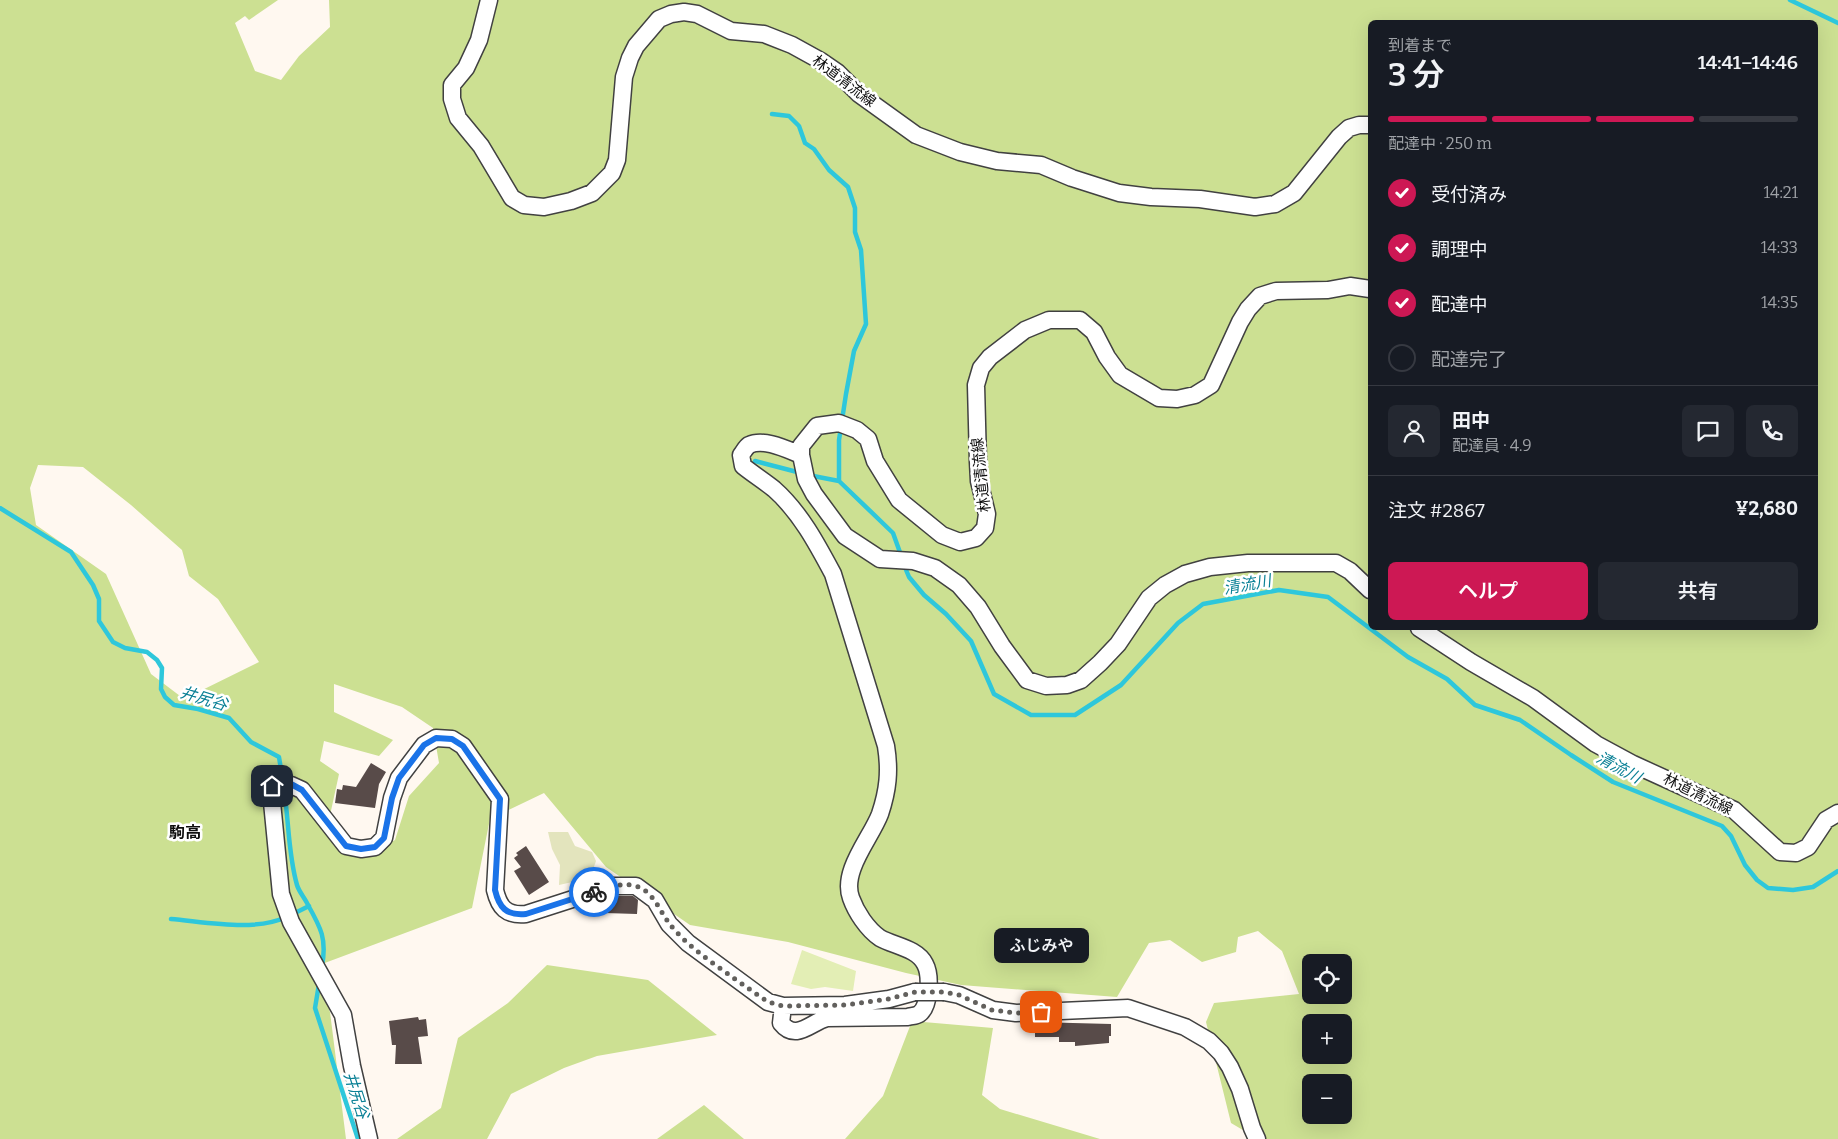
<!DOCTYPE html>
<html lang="ja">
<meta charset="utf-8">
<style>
body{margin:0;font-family:Bitter,"Noto Sans JP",serif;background:#242831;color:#f1f3f6;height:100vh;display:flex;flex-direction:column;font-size:19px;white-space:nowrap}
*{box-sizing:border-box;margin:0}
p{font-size:16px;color:#9ea1a6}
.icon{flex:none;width:28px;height:28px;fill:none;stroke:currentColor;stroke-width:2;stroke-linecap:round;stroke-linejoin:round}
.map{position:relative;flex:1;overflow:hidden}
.side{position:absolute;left:1368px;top:20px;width:450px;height:610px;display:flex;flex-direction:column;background:#171b24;border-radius:8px;box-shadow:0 5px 20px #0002}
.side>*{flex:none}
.fabs{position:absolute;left:1302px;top:954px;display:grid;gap:10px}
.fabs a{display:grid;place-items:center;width:50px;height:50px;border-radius:8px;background:#171b24;box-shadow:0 5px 20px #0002;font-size:25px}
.pin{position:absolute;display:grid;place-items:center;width:42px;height:42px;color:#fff;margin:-21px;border-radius:10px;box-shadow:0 2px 8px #0006}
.courier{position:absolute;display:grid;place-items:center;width:50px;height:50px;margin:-25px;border:4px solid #1a73e8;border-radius:50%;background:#fff;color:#222;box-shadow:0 1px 6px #0007}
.bubble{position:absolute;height:35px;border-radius:8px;background:#171b24;box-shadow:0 5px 20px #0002;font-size:16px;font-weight:600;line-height:35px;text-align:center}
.overview em{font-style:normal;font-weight:600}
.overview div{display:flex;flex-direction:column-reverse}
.overview{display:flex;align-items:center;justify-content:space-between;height:85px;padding:0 20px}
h1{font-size:32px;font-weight:600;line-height:38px}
.bar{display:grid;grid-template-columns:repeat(4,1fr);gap:8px 5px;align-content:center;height:60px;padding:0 20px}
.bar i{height:6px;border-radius:4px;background:#363941}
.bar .selected{background:#cd1854}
.bar p{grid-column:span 4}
.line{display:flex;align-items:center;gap:12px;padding:0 20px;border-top:1px solid #363941}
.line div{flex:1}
.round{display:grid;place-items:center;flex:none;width:52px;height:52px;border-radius:8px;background:#242831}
ol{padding:0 20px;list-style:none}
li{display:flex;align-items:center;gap:15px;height:55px}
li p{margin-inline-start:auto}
li .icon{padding:5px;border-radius:50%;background:#cd1854;color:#fff;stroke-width:4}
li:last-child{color:#9ea1a6}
li i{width:28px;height:28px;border:2px solid #363941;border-radius:50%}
.primary-button{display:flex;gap:10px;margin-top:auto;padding:10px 20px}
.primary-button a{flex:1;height:58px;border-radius:8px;background:#cd1854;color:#fff;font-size:20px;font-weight:600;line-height:58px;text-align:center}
.primary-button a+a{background:#242831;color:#f1f3f6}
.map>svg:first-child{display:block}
</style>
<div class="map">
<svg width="1838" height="1139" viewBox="0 0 1838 1139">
<rect width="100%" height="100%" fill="#fff8f0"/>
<path fill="#e3eeb5" d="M 802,950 L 856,971 L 853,991 L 825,987 L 811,989 L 791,984 Z"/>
<path fill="#cce092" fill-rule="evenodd" d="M 0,0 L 278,0 L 249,20 L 245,16 L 235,23 L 255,71 L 281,80 L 299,56 L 330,27 L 329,0 L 1838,0 L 1838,1139 L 1258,1139 L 1231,1123 L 1206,1022 L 1214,1003 L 1299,994 L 1282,951 L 1258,931 L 1238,937 L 1236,952 L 1202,962 L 1170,940 L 1149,943 L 1117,997 L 961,985 L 906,973 L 788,942 L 690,925 L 606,867 L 544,793 L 490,819 L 472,908 L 314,967 L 330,1012 L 346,1139 L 0,1139 ZM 1370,22 L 1815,22 L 1815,628 L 1370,628 ZM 38,465 L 83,467 L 131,505 L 182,550 L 189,576 L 218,599 L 259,662 L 184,699 L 151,674 L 106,574 L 36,525 L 30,488 ZM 334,684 L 402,707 L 433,728 L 439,763 L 409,796 L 395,840 L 367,854 L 327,829 L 339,774 L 320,761 L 324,741 L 379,756 L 393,740 L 334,712 ZM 1311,962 L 1344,962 L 1344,995 L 1311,995 ZM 1311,1022 L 1344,1022 L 1344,1055 L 1311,1055 ZM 1311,1082 L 1344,1082 L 1344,1115 L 1311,1115 Z
M 547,965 L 648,980 L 717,1035 L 597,1056 L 564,1068 L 511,1094 L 487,1139 L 397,1139 L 441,1108 L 458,1038 L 508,1003 Z
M 912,1021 L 993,1028 L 982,1095 L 1000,1109 L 1100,1139 L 845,1139 L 883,1096 Z
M 704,1105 L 744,1139 L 657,1139 Z"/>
<path fill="#e3e4bd" d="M 548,832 L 568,832 L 575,846 L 592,852 L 596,861 L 590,878 L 559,885 L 560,865 L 552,849 Z"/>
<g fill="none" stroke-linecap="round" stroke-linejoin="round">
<path stroke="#2ec7db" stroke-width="4.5" d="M 1790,0 L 1838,23
M 772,114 L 789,116 L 799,126 L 805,143 L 814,149 L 829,170 L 848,187 L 855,208 L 855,232 L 861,250 L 866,324 L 854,351 L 846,394 L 839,440 L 839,481
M 755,461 L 801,473
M 808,475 L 839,481
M 839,481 L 893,533 L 902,558
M 0,508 L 71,552 L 93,585 L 99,599 L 99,621 L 113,642 L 125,648 L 147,652 L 157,660 L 162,668 L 161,689 L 165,697 L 174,705 L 198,709 L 229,718 L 251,742 L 279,757 L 283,782
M 904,565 L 909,577 L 924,595 L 946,614 L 971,641 L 994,694 L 1031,715 L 1075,715 L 1121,685 L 1178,623 L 1203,604 L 1279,590 L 1328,597 L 1408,657 L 1447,679 L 1475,705 L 1520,720 L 1571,755 L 1613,782 L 1722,826 L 1731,836 L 1745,865 L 1757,880 L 1768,888 L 1793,890 L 1813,887 L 1838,871
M 284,790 C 289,821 288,854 297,885 C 299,892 305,898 308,905 C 321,928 327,939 322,966
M 293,914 L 309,906
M 171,919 C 206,922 255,932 286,917
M 319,984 L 315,1008 L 358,1139"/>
</g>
<path fill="#584b49" d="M 371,763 L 386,772 L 379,784 L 375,808 L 335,803 L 337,789 L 342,790 L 343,785 L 356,787 Z
M 526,846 L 549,882 L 529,895 L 514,871 L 521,867 L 514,858 L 518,855 L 516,853 Z
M 615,896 L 633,896 L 638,900 L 637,914 L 605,913 L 605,900 L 611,901 L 611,897 Z
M 418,1017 L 419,1020 L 426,1019 L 428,1036 L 418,1037 L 422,1064 L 395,1064 L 396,1045 L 392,1045 L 389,1021 Z
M 1035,1022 L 1111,1024 L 1111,1036 L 1109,1036 L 1109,1043 L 1075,1046 L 1075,1042 L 1059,1042 L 1059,1037 L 1035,1037 Z"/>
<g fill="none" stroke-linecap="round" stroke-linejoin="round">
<g stroke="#414141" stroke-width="19">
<path id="minor" d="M 489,0 L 479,40 L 466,68 L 452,85 L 452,99 L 458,118 L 481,146 L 512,198 L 524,205 L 544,207 L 571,201 L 592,193 L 612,173 L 617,160 L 624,77 L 630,58 L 636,46 L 659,19 L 671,14 L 684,12 L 697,14 L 731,31 L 764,34 L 792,45 L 821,61 L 837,72 L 859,94 L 916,135 L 960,152 L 997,161 L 1041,165 L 1072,178 L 1119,193 L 1151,197 L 1200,199 L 1255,207 L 1275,204 L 1294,193 L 1339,137 L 1349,128 L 1359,125 L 1370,125
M 1370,289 L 1350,286 L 1328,290 L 1276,291 L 1260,296 L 1248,309 L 1240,322 L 1211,385 L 1195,395 L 1177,399 L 1159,398 L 1120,375 L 1107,357 L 1094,332 L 1080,320 L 1049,320 L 1025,330 L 990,357 L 981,368 L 976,385 L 978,462 L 979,481 L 987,514 L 985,528 L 976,538 L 960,542 L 942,535 L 899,500 L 875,461 L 868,439 L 857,430 L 839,423 L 817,426 L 801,446 L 801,455 L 806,479 L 814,494 L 845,536 L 880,559 L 913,561 L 935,568 L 959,585 L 978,607 L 1002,646 L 1027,680 L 1046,686 L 1067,685 L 1081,680 L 1100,663 L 1118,644 L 1149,598 L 1165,585 L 1185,574 L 1210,567 L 1248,563 L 1336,563 L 1350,571 L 1370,590
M 1419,628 L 1471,662 L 1533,698 L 1596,744 L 1633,764 L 1734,810 L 1780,852 L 1796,853 L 1808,847 L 1826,820 L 1838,813
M 944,992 L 959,995 L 993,1010 L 1016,1013 L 1128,1008 L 1185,1027 L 1209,1041 L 1221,1053 L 1230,1067 L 1240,1089 L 1252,1128 L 1257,1139
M 783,1006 L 781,1023 C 796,1042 811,1022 827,1018 L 908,1017 C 911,1016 916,1016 919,1014 C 930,1007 931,975 925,964 C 917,948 894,946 880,938 C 867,929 856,912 851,898 C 841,871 871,838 880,814 C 888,790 890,771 886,746 L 833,574 C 817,544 800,512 774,489 C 764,481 753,474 743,466 L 741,455 C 744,451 746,447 749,445 C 764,438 786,449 801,455
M 369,1139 L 352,1066 L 343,1015 L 291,922 L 281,894 L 271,792 L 272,786 L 291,785 L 302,790 L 346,846 L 361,849 L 375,847 L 384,838 L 392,798 L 399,778 L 424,745 L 436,738 L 452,739 L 463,746 L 500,799 L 495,890 C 499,907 506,916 526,914 L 613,886 L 636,886 L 655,900 L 669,924 L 688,943 L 768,1002 L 783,1006 L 845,1005 L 889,999 L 915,992"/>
</g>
<use href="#minor" stroke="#fff" stroke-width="16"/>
<g stroke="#414141" stroke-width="19" stroke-linecap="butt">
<path id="minor-bridge" d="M 915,992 L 944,992"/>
</g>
<use href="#minor-bridge" stroke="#fff" stroke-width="16"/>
</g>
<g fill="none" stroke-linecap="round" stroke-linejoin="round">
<path stroke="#62605d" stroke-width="5" stroke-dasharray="0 9" d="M 594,892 C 607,888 622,882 636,886 C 654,892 659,910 669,923 C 688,949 732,976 759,996 L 768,1002 L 783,1006 L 845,1005 L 889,999 L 915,992 L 944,992 L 959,995 L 992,1010 L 1016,1013 L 1041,1012"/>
<path stroke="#1a73e8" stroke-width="6" d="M 272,786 L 291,784 L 302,790 L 346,846 L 361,849 L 375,847 L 384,838 L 392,798 L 399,778 L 424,745 L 436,738 L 452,739 L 463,746 L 500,799 L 495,890 C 499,907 506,916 526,914 L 594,892"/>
</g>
<g text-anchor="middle" stroke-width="5" stroke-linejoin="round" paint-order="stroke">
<g font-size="15" fill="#0e0e0e" stroke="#fff">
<text transform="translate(844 81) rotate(37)" y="5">林道清流線</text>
<text transform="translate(981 475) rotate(-96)" y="5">林道清流線</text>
<text transform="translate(1698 794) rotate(26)" y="5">林道清流線</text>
</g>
<g font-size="16" font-style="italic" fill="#0b8196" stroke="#fff">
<text transform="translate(1247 584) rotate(-10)" y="6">清流川</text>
<text transform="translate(204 698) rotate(17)" y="6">井尻谷</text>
<text transform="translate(1619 767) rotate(28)" y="6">清流川</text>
<text transform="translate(357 1095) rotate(72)" y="6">井尻谷</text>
</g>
<g font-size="16" font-weight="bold" fill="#0e0e0e" stroke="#fff">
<text x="185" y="838">駒高</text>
</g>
</g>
</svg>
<div class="fabs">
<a><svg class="icon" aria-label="locate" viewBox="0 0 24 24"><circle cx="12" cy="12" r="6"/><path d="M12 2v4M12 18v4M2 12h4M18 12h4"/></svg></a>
<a>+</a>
<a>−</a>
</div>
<div class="pin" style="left:1041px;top:1012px;background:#ea580c"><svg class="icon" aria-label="bag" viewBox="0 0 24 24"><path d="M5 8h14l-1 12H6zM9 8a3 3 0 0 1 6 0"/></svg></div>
<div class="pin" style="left:272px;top:786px;background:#1f2937"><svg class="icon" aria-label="home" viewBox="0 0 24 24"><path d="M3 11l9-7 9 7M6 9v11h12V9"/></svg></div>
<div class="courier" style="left:594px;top:892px"><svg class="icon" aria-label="bike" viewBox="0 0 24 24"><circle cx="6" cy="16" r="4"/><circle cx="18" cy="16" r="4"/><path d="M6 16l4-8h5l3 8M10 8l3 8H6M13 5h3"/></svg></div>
<div class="bubble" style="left:994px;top:928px;width:95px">ふじみや</div>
<section class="side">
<div class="overview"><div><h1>3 分</h1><p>到着まで</p></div><em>14:41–14:46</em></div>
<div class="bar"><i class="selected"></i><i class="selected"></i><i class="selected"></i><i></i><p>配達中 · 250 m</p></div>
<ol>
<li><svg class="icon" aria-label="check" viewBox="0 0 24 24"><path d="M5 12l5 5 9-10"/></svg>受付済み<p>14:21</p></li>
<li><svg class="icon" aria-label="check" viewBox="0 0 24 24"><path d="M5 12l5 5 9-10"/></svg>調理中<p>14:33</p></li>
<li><svg class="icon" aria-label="check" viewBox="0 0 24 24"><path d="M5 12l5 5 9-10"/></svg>配達中<p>14:35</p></li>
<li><i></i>配達完了</li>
</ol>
<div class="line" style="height:90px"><a class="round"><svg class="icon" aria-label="person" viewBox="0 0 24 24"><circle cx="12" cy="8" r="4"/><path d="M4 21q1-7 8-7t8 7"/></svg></a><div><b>田中</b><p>配達員 · 4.9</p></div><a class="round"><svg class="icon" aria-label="chat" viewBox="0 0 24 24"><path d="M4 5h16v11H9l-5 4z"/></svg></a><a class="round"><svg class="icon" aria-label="phone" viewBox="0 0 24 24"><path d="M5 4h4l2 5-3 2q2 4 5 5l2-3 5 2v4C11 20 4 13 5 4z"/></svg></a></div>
<div class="line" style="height:65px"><div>注文 #2867</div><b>¥2,680</b></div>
<div class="primary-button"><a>ヘルプ</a><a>共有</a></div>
</section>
</div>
